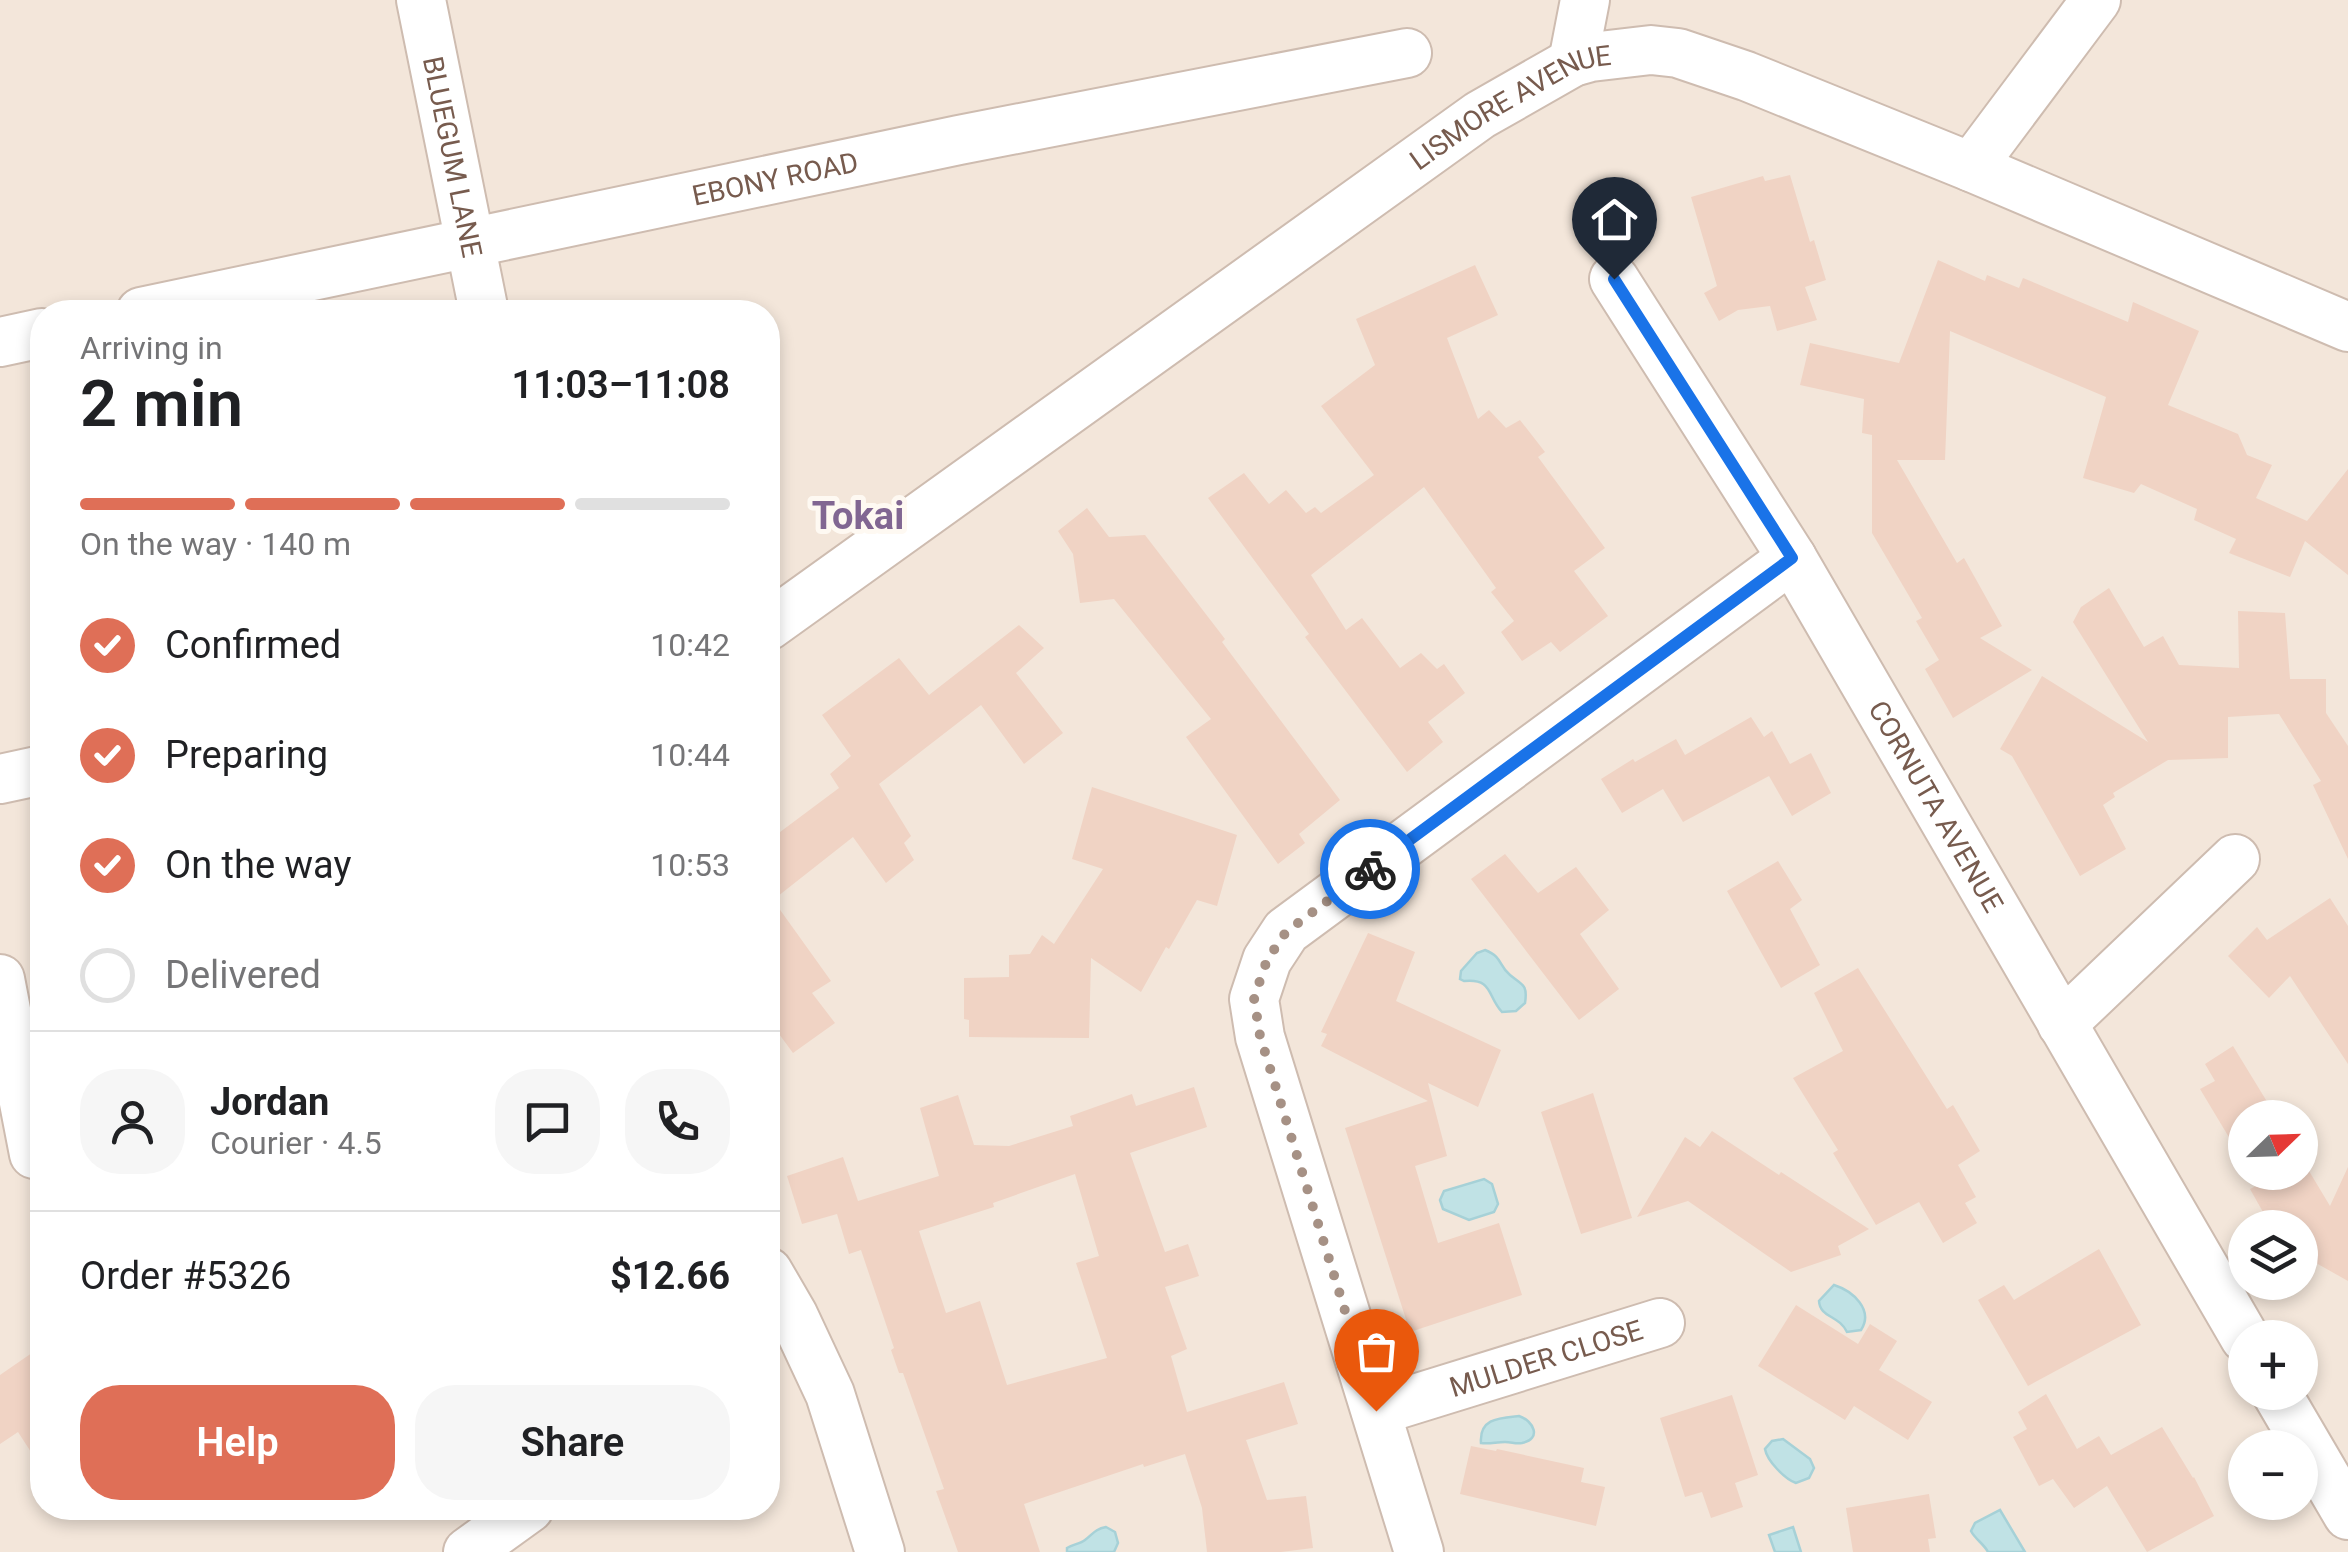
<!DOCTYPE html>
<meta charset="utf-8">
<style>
body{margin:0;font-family:Roboto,sans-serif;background:#f6f6f6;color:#202124;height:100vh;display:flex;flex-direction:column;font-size:38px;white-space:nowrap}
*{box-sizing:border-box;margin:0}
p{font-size:32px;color:#757577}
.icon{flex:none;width:55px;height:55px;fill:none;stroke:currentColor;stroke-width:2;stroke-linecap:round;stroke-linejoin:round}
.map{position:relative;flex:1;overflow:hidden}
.drawer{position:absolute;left:30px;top:300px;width:750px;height:1220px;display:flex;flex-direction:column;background:#fff;border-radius:40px;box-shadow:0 5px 15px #0003}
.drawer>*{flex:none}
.needle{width:65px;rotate:67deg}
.fabs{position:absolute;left:2228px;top:1100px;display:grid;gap:20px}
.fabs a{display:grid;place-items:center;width:90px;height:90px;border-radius:50%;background:#fff;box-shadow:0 5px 15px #0003;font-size:50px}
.pin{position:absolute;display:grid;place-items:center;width:85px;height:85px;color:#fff;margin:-102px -42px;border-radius:50% 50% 50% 0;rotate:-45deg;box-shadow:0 0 10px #0007}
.pin .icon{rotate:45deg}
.courier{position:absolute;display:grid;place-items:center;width:100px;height:100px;margin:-50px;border:8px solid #1a73e8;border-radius:50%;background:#fff;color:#222;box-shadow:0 2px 12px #0007}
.overview em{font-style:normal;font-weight:600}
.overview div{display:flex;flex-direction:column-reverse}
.overview{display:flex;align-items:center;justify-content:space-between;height:170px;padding:0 50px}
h1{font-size:65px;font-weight:600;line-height:75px}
.bar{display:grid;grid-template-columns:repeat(4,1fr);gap:15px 10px;align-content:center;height:120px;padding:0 50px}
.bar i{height:12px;border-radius:8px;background:#e0e0e0}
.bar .current{background:#df6f57}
.bar p{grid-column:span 4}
.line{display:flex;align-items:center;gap:25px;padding:0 50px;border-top:2px solid #e0e0e0}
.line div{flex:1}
.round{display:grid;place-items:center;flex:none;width:105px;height:105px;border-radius:40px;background:#f6f6f6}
ol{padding:0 50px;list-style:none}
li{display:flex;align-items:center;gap:30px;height:110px}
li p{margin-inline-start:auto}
li .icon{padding:10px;border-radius:50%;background:#df6f57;color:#fff;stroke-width:4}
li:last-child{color:#757577}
li i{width:55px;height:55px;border:5px solid #e0e0e0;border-radius:50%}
.button{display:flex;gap:20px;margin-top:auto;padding:20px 50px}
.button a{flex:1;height:115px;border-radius:40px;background:#df6f57;color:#fff;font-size:40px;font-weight:600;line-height:115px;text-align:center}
.button a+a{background:#f6f6f6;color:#202124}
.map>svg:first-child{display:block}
</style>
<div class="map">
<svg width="2348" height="1552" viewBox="0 0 2348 1552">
<rect width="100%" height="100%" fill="#fcf5eb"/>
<path fill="#f3e6da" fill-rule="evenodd" d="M 0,0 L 2348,0 L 2348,1552 L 0,1552 ZM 42,312 L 768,312 L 768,1508 L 42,1508 ZM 2245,1118 L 2300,1118 L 2300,1172 L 2245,1172 ZM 2245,1228 L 2300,1228 L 2300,1282 L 2245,1282 ZM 2245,1338 L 2300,1338 L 2300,1392 L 2245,1392 ZM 2245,1448 L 2300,1448 L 2300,1502 L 2245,1502 Z"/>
<path fill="#c0e2e5" stroke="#a6d1d7" stroke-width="2.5" d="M 1485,950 C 1503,957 1498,965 1510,975 C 1522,985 1528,984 1525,1003 L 1516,1011 L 1502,1012 C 1487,996 1493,978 1464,981 L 1460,979 L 1461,971 L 1477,953 Z
M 1484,1179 L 1492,1184 L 1498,1204 L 1494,1212 L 1469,1220 L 1443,1209 L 1440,1200 L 1444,1191 Z
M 1834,1285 C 1853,1291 1874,1310 1861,1330 L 1847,1332 C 1839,1315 1820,1318 1819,1301 Z
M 1519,1416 C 1534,1421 1542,1439 1522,1443 C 1515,1444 1512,1442 1505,1442 C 1496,1442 1490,1444 1481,1443 C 1479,1418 1500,1418 1519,1416 Z
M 1783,1439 L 1810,1459 L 1814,1468 L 1809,1478 L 1796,1483 C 1785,1479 1767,1461 1765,1449 L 1772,1441 Z
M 2000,1510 L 2025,1552 L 1988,1552 C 1984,1544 1975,1539 1971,1531 L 1975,1523 Z
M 1106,1527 L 1115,1532 L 1118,1543 L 1114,1552 L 1067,1552 L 1067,1548 C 1073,1544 1080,1544 1085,1540 C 1093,1534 1095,1529 1106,1527 Z
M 1793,1527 L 1801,1552 L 1775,1552 L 1769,1535 Z"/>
<path fill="#f0d3c4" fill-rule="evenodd" d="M 1790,175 L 1810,242 L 1814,240 L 1826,280 L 1805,287 L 1817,320 L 1777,331 L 1770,306 L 1738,310 L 1719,321 L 1704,293 L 1717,286 L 1691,197 L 1763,176 L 1765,181 Z
M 1938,260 L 1985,281 L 1987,275 L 2019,288 L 2023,278 L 2128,322 L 2133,302 L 2199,331 L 2168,405 L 2238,434 L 2247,455 L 2272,465 L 2256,498 L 2307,521 L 2348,469 L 2348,575 L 2305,541 L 2290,577 L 2229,553 L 2236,539 L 2194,520 L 2197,509 L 2141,484 L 2134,493 L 2083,478 L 2106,397 L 1950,331 L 1945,460 L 1897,460 L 1957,563 L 1964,558 L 2002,626 L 1980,638 L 2032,670 L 1953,718 L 1925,669 L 1939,660 L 1916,621 L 1922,618 L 1872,533 L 1872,435 L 1862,433 L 1864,399 L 1800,385 L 1810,343 L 1899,363 Z
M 1475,265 L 1498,315 L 1447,338 L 1478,419 L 1489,410 L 1506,428 L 1520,420 L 1545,452 L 1538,457 L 1605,548 L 1574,571 L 1608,616 L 1560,652 L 1551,642 L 1522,661 L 1501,632 L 1514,621 L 1491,592 L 1496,588 L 1424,487 L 1311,575 L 1346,630 L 1362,618 L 1400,668 L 1421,653 L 1437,669 L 1444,664 L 1465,693 L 1428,722 L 1443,742 L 1407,772 L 1305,637 L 1309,634 L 1208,498 L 1244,473 L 1269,504 L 1286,490 L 1306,513 L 1315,507 L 1321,513 L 1374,475 L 1321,406 L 1375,365 L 1356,319 Z
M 1087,508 L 1109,537 L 1145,535 L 1225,639 L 1222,642 L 1340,800 L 1299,834 L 1305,843 L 1278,864 L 1186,737 L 1211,719 L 1114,599 L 1080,603 L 1073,554 L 1058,531 Z
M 2109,588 L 2144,647 L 2163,636 L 2179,665 L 2239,668 L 2238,611 L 2285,613 L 2290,679 L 2326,679 L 2326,713 L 2348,746 L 2348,859 L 2313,785 L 2321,781 L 2279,714 L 2228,717 L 2228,758 L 2168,760 L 2113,793 L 2115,797 L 2103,805 L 2126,849 L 2080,876 L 2012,756 L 2000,749 L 2042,676 L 2148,742 L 2073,622 L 2081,607 Z
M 1019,625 L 1044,648 L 1016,673 L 1063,733 L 1024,764 L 981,705 L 879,784 L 911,836 L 904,843 L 914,860 L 886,883 L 853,837 L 773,900 L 831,981 L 812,993 L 835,1023 L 793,1053 L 768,1019 L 768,841 L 839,788 L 830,774 L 851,756 L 822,715 L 899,658 L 929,695 Z
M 1751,717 L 1764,737 L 1772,731 L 1790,764 L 1811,753 L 1831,793 L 1792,816 L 1769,776 L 1683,822 L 1663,789 L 1622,813 L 1601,779 L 1633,759 L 1635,762 L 1676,739 L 1685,755 Z
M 1092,787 L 1237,835 L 1217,906 L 1197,900 L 1169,949 L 1166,947 L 1141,992 L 1091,958 L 1089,1038 L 969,1037 L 969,1020 L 964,1019 L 964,978 L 1009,977 L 1009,955 L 1030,954 L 1042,935 L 1054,944 L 1103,869 L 1072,859 Z
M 1505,854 L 1538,893 L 1576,867 L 1609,910 L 1580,934 L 1619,989 L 1579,1020 L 1471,879 Z
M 1778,861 L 1802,900 L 1790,909 L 1820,965 L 1781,988 L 1727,891 Z
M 2330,898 L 2348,926 L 2348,1064 L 2290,976 L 2269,998 L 2228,956 L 2257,927 L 2267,940 Z
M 1368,933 L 1415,952 L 1396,1001 L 1501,1050 L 1478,1107 L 1428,1083 L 1447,1156 L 1415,1166 L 1438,1243 L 1499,1223 L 1522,1295 L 1410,1332 L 1345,1128 L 1428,1101 L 1321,1046 L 1327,1034 L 1321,1032 Z
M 1858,968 L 1947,1109 L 1953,1105 L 1980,1151 L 1958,1165 L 1976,1197 L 1965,1203 L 1977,1223 L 1943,1243 L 1919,1202 L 1876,1225 L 1833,1153 L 1838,1150 L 1793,1078 L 1843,1051 L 1814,993 Z
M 2233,1046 L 2277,1118 L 2245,1118 L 2245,1164 L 2200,1089 L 2215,1081 L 2205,1064 Z
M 1194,1087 L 1207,1127 L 1130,1153 L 1165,1252 L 1188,1244 L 1199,1276 L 1165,1287 L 1187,1349 L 1171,1356 L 1187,1412 L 1284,1382 L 1298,1424 L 1246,1440 L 1267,1500 L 1306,1496 L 1313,1548 L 1281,1552 L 1207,1552 L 1202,1508 L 1185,1454 L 1144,1467 L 1143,1464 L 1024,1504 L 1040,1552 L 958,1552 L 936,1491 L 944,1489 L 903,1373 L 899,1373 L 891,1350 L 894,1348 L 861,1250 L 849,1254 L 837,1214 L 802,1224 L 787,1176 L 843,1157 L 858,1201 L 939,1176 L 920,1108 L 958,1095 L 974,1145 L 1009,1146 L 1073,1126 L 1070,1116 L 1132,1094 L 1136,1106 ZM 1075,1174 L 1099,1256 L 1076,1263 L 1107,1358 L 1007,1385 L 980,1301 L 946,1313 L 919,1231 L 994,1207 L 993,1203 Z
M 1593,1093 L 1632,1218 L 1581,1234 L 1541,1112 Z
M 1712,1131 L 1779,1175 L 1781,1172 L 1869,1229 L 1838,1246 L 1841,1255 L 1791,1272 L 1688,1201 L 1637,1217 L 1685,1137 L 1700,1147 Z
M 2300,1156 L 2330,1206 L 2348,1167 L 2348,1281 L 2300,1254 L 2300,1228 L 2272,1228 L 2250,1189 L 2258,1185 L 2250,1172 L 2300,1172 Z
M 2099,1249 L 2141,1325 L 2028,1386 L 1978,1300 L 2004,1285 L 2014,1300 Z
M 1796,1305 L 1858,1344 L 1870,1324 L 1897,1341 L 1879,1370 L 1932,1402 L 1908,1440 L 1854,1406 L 1845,1420 L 1758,1366 Z
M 42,1346 L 42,1469 L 18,1432 L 0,1444 L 0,1375 Z
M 2046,1394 L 2077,1449 L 2099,1436 L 2111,1455 L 2162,1427 L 2193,1478 L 2194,1477 L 2214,1516 L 2147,1552 L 2107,1486 L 2074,1508 L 2053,1479 L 2039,1486 L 2013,1437 L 2027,1429 L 2018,1412 Z
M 1732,1395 L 1758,1475 L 1735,1483 L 1743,1507 L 1711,1518 L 1702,1492 L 1685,1497 L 1660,1418 Z
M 1471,1446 L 1496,1451 L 1497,1449 L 1584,1468 L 1581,1482 L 1605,1487 L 1596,1526 L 1460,1494 Z
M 1929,1494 L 1936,1538 L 1928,1539 L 1930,1552 L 1853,1552 L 1846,1508 Z"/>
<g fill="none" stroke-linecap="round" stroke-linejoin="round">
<g stroke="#cebcb0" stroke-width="52">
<g id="minor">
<path id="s1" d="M 421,0 L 484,312"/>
<path d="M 1573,62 L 1585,0"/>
<path d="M 1971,167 L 2096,0"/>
<path id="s2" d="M 1614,279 L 1792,558 L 2245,1338"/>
<path id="s3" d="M 141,312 L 959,140 L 1407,53"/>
<path d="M 0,342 L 42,333"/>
<path id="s4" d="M 768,626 L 1480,115 L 1573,62 L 1591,57 L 1651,50 L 1678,53 L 1746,76 L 1971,167 L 2348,327"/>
<path d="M 0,779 L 42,770"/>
<path d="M 0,979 L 34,1154"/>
<path d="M 2062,1024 L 2235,859"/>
<path d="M 768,1272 L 793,1315 L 830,1394 L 880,1552"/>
<path d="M 2276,1392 L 2348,1515"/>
<path id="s5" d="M 1376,1411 L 1660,1323"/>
<path d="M 468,1552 L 529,1508"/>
<path d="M 1419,1552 L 1260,1037 L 1254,999 L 1267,960 L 1286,931 L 1792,558"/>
</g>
</g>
<use href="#minor" stroke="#fff" stroke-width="48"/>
</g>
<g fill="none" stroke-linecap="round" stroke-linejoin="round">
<path stroke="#a69185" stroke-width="10" stroke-dasharray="0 18" d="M 1370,869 L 1286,932 L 1267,960 L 1254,998 L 1260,1036 L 1376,1411"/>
<path stroke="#1a73e8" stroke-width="12" d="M 1370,869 L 1792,558 L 1614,279"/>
</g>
<g text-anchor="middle" stroke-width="10" stroke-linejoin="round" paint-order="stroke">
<g font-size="28" fill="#775b4e" stroke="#fef9f2">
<text dy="10" stroke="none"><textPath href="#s4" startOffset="908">LISMORE AVENUE</textPath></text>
<text dy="10" stroke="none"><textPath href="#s1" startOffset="160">BLUEGUM LANE</textPath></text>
<text dy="10" stroke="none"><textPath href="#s3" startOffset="648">EBONY ROAD</textPath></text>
<text dy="10" stroke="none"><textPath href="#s2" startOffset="618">CORNUTA AVENUE</textPath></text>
<text dy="10" stroke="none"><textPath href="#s5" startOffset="178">MULDER CLOSE</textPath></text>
</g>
<g font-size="38" font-weight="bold" fill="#816692" stroke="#fef9f2">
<text x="858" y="529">Tokai</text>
</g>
</g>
</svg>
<div class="fabs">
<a><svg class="needle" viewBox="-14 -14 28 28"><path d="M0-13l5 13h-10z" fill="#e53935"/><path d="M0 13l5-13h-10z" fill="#757577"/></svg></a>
<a><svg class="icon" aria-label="layers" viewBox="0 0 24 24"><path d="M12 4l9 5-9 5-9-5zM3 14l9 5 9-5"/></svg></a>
<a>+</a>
<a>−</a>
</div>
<div class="pin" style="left:1376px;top:1411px;background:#ea580c"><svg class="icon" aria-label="bag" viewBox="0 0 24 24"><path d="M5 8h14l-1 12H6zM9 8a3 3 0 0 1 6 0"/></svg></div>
<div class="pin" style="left:1614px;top:279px;background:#1f2937"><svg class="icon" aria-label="home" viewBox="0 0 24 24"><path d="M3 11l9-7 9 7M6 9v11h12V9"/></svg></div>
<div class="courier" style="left:1370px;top:869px"><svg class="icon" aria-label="bike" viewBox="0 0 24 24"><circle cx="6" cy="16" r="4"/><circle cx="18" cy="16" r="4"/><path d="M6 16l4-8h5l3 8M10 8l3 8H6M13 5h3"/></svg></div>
<section class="drawer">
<div class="overview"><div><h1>2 min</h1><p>Arriving in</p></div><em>11:03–11:08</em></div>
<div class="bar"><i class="current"></i><i class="current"></i><i class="current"></i><i></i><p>On the way · 140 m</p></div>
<ol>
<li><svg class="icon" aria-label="check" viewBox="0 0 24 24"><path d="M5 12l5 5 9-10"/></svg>Confirmed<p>10:42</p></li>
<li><svg class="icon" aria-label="check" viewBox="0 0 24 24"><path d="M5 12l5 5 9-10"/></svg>Preparing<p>10:44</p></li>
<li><svg class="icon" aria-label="check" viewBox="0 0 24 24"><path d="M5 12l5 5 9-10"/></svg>On the way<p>10:53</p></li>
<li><i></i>Delivered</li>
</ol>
<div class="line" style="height:180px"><a class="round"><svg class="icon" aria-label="person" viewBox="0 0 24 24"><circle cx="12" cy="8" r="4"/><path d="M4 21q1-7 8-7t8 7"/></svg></a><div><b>Jordan</b><p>Courier · 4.5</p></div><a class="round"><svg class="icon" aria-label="chat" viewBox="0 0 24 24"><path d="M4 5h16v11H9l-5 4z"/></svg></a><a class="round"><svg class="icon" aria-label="phone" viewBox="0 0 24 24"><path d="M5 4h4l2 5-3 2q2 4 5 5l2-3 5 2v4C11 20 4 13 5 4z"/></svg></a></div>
<div class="line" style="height:130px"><div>Order #5326</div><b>$12.66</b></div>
<div class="button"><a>Help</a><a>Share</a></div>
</section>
</div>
